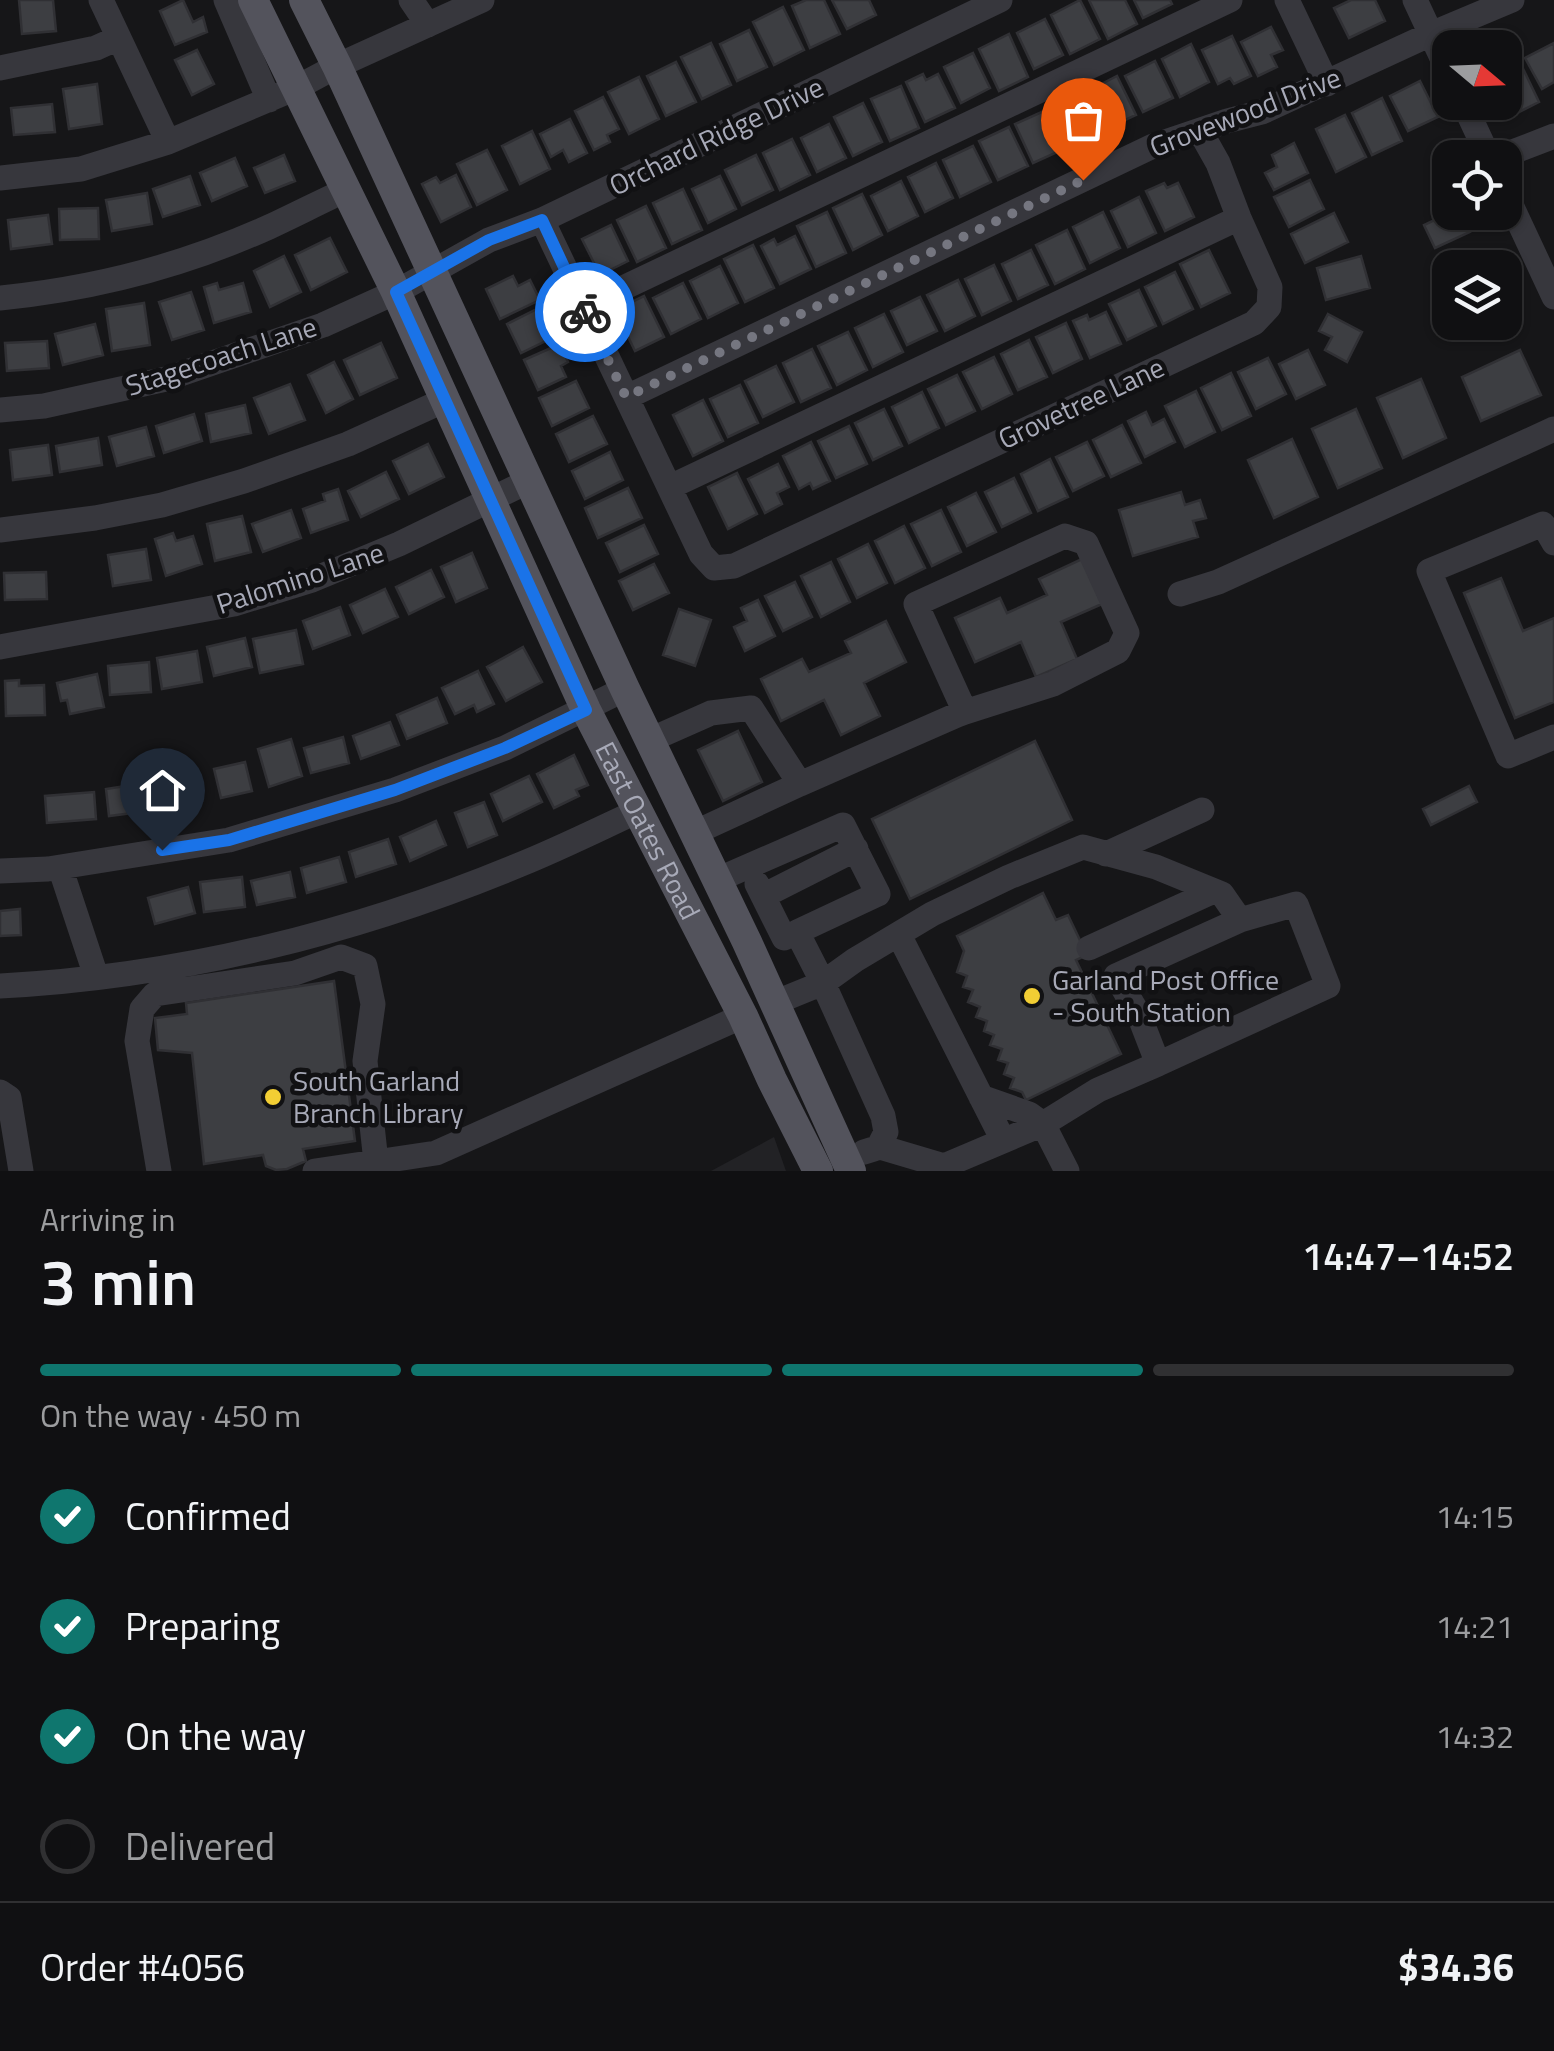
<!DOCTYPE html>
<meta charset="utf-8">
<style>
body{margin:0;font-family:"Titillium Web",sans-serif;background:#1e1e20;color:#f1f3f6;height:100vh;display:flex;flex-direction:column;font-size:38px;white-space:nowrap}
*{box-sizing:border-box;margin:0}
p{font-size:32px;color:#9c9d9f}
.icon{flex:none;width:55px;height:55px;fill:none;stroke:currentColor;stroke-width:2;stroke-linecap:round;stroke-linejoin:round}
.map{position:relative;height:1171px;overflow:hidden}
.details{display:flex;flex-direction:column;background:#101012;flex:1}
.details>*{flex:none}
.needle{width:65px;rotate:109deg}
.fabs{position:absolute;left:1432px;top:30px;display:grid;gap:20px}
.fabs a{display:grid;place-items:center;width:90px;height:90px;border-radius:20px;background:#101012;box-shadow:0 2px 8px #0004,0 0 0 2px #303032;font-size:50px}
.pin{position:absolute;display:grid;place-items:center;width:85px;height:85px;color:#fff;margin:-102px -42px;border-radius:50% 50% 50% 0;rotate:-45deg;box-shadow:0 0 10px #0007}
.pin .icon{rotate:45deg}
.courier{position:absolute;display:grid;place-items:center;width:100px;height:100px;margin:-50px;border:8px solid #1a73e8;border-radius:50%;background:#fff;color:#222;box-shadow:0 2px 12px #0007}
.overview em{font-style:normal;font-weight:600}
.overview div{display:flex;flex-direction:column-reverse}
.overview{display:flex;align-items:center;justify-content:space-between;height:170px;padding:0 40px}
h1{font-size:65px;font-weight:600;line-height:75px}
.bar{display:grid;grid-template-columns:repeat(4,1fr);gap:15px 10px;align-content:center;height:120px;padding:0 40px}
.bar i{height:12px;border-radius:8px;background:#303032}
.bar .selected{background:#0f766e}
.bar p{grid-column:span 4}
.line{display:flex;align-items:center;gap:25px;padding:0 40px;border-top:2px solid #303032}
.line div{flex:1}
ol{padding:0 40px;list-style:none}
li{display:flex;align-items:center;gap:30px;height:110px}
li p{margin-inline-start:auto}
li .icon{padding:10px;border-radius:50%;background:#0f766e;color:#fff;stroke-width:4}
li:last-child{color:#9c9d9f}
li i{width:55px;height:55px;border:5px solid #303032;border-radius:50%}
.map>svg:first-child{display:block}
</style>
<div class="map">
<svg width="1554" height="1171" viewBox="0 0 1554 1171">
<rect width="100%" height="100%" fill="#161618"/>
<path fill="#222225" d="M 774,1137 L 786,1171 L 711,1171 Z"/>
<path fill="#3d3e42" stroke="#303034" stroke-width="2.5" d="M 19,0 L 53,0 L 56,31 L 22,34 Z
M 183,0 L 193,22 L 203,17 L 207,32 L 175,45 L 160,11 Z
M 806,0 L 824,0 L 840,34 L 810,48 L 792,6 Z
M 832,0 L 869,0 L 876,15 L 847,29 Z
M 1080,0 L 1100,39 L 1070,54 L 1051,15 Z
M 1089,0 L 1125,0 L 1137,24 L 1108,39 Z
M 1134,0 L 1170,0 L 1172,4 L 1143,18 Z
M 1351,0 L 1375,0 L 1385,21 L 1349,38 L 1334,8 Z
M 783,7 L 804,50 L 774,65 L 753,22 Z
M 1045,19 L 1063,55 L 1034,69 L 1017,33 Z
M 1271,27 L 1283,50 L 1271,55 L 1277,67 L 1258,76 L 1241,42 Z
M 749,30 L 767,67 L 737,81 L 720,44 Z
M 1009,34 L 1028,77 L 999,91 L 979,49 Z
M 1232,36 L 1251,76 L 1234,84 L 1230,78 L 1218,84 L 1202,50 Z
M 711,43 L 731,85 L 702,99 L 681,57 Z
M 1554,43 L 1554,82 L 1542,89 L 1525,58 Z
M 1191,44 L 1209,82 L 1180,97 L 1162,59 Z
M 197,50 L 214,84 L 192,95 L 175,60 Z
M 973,53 L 990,88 L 961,103 L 944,67 Z
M 1516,54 L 1539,102 L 1513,115 L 1505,98 L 1505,59 Z
M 1155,61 L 1173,98 L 1143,112 L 1125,76 Z
M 676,62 L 696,102 L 666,116 L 647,76 Z
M 923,74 L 926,80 L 938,74 L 955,108 L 925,122 L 906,82 Z
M 1117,76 L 1136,115 L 1106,129 L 1088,91 Z
M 639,77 L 659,119 L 629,134 L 608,92 Z
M 1420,81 L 1438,117 L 1408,131 L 1390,96 Z
M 97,84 L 102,124 L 69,129 L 63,89 Z
M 901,86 L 919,128 L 890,141 L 871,99 Z
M 603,97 L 619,129 L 607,135 L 610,142 L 594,150 L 575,111 Z
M 1082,97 L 1099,132 L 1070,147 L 1053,112 Z
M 1382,98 L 1402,141 L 1372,155 L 1352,113 Z
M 863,103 L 882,142 L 853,156 L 834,117 Z
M 52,104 L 55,132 L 14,135 L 11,108 Z
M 1044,111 L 1062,150 L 1033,163 L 1015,124 Z
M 1345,115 L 1366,157 L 1336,172 L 1316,129 Z
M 570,119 L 587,153 L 569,162 L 563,150 L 551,157 L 540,134 Z
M 829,124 L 846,158 L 817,172 L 801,138 Z
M 1009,127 L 1028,166 L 998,180 L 979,141 Z
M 532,131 L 550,169 L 520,184 L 502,146 Z
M 792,139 L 810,175 L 780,190 L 763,153 Z
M 1294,143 L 1308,173 L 1274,190 L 1265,173 L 1277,167 L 1272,155 Z
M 973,146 L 991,182 L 960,197 L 943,160 Z
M 487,150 L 507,190 L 477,205 L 457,164 Z
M 284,155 L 295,181 L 265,193 L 254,168 Z
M 756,155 L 773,190 L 742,205 L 725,170 Z
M 235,158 L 247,186 L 212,201 L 200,173 Z
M 936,163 L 953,198 L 925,212 L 908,177 Z
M 456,175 L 471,207 L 441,222 L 422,184 L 436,177 L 440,183 Z
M 190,176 L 200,205 L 163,217 L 153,189 Z
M 720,176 L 736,209 L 708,223 L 692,189 Z
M 1310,180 L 1324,209 L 1289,227 L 1274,197 Z
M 901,181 L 918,216 L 888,231 L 871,196 Z
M 1164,183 L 1167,188 L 1178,183 L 1194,217 L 1165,231 L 1146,191 Z
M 683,189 L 702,230 L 672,244 L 653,203 Z
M 147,193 L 152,224 L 112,231 L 106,200 Z
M 862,194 L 882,235 L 853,250 L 833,208 Z
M 1139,197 L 1156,233 L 1128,247 L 1111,211 Z
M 646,206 L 666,248 L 637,262 L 617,220 Z
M 98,208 L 99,239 L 60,240 L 59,209 Z
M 827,212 L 846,253 L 816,267 L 797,226 Z
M 1103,212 L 1120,248 L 1090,263 L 1073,227 Z
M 1451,212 L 1461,212 L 1470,232 L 1435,248 L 1424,225 Z
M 1334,213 L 1348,242 L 1305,263 L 1291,234 Z
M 48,215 L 52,244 L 11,249 L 8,220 Z
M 611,225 L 628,261 L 600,275 L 582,239 Z
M 1067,230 L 1085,269 L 1055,284 L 1036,245 Z
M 795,236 L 811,269 L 780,284 L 761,246 L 774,239 L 777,245 Z
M 330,238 L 347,272 L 311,290 L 295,255 Z
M 753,245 L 774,288 L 745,302 L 724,259 Z
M 1031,250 L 1048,285 L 1018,299 L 1002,264 Z
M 1209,250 L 1230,293 L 1201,307 L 1180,264 Z
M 284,256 L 301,292 L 270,307 L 254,271 Z
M 1361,256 L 1370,288 L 1326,300 L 1317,268 Z
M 994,265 L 1011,301 L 982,315 L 965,279 Z
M 720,266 L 738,303 L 708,318 L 690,281 Z
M 1175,272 L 1193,309 L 1163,324 L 1145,287 Z
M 513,276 L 518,286 L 530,280 L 540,300 L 500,319 L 486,289 Z
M 958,280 L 975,316 L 945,331 L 927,295 Z
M 217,283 L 219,290 L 243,283 L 251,312 L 214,323 L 204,287 Z
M 683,283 L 701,319 L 671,334 L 653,298 Z
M 1139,290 L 1156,326 L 1127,340 L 1109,304 Z
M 191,292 L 204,330 L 172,340 L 159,302 Z
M 644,296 L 664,337 L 635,351 L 615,310 Z
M 920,297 L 937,331 L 907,345 L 891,311 Z
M 144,303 L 150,345 L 112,351 L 106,309 Z
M 541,307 L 556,336 L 521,353 L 507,324 Z
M 1106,312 L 1121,344 L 1090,358 L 1073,321 L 1087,315 L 1089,320 Z
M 884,314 L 903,352 L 873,367 L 855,328 Z
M 1328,314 L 1362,332 L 1347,362 L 1325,350 L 1332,337 L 1319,331 Z
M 1066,323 L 1082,359 L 1053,373 L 1036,337 Z
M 95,324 L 103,355 L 63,365 L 55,334 Z
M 848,332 L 867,370 L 837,385 L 818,346 Z
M 1029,340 L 1047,377 L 1018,390 L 1001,354 Z
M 47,341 L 49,368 L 7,371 L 5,343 Z
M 381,343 L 397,378 L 360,395 L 344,360 Z
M 560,344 L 568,362 L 561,366 L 566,377 L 538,390 L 524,360 Z
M 812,349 L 831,388 L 801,402 L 783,363 Z
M 1308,350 L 1325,385 L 1296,399 L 1279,364 Z
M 1520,350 L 1541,395 L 1481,421 L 1462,377 Z
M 994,357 L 1012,394 L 982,409 L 963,372 Z
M 1268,358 L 1286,394 L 1256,409 L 1238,372 Z
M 334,362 L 353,399 L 326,413 L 308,375 Z
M 776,366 L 794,402 L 763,417 L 745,381 Z
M 1231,373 L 1251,416 L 1222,430 L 1201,388 Z
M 957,375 L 975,411 L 946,425 L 928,389 Z
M 1421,379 L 1446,438 L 1403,458 L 1377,398 Z
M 576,381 L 589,408 L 552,426 L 539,398 Z
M 290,384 L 305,420 L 269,434 L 254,398 Z
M 740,385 L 758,423 L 728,437 L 710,399 Z
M 1196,391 L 1215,432 L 1185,447 L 1165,406 Z
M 922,392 L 939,428 L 909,443 L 892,407 Z
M 703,400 L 723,441 L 693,456 L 673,415 Z
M 245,405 L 251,433 L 211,442 L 206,414 Z
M 884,409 L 902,446 L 873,460 L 855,423 Z
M 1356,409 L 1382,468 L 1338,488 L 1312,429 Z
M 1146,412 L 1152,425 L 1164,419 L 1175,442 L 1145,457 L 1128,421 Z
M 194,414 L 202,441 L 164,453 L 156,426 Z
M 593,416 L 607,444 L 569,462 L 556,434 Z
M 1122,425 L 1141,463 L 1111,477 L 1093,440 Z
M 849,426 L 867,464 L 836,478 L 818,441 Z
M 146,427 L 154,456 L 117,466 L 109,437 Z
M 98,438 L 102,465 L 60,472 L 56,446 Z
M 1292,439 L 1318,497 L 1274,518 L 1248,460 Z
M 811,442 L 830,481 L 813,489 L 810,483 L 799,489 L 783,456 Z
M 1087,442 L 1104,476 L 1073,491 L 1056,457 Z
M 428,444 L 444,477 L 409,494 L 393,461 Z
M 48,445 L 52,475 L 13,480 L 10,450 Z
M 610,452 L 623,480 L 585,499 L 572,471 Z
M 1050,459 L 1068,497 L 1038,511 L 1021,474 Z
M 778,464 L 789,487 L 777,493 L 782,504 L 765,513 L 748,479 Z
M 386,472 L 399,499 L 361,517 L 348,491 Z
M 737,473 L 757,514 L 728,529 L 708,487 Z
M 1014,478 L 1031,513 L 1002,527 L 985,492 Z
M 628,488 L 642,518 L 598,538 L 585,508 Z
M 338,489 L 348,520 L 311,533 L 303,509 L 325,501 L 323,494 Z
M 1181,492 L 1185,505 L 1200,500 L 1206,518 L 1193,521 L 1198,537 L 1133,556 L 1119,510 Z
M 976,493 L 996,532 L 967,546 L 948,507 Z
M 291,510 L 301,538 L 263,552 L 252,524 Z
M 941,510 L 961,552 L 932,566 L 911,524 Z
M 242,516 L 251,552 L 215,561 L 207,524 Z
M 644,525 L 658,554 L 620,572 L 606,543 Z
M 904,526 L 925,568 L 895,583 L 875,541 Z
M 173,533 L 176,541 L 193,536 L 202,564 L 166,576 L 155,539 Z
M 868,544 L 887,583 L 857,598 L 838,559 Z
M 146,549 L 151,580 L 113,586 L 108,555 Z
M 472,553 L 487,588 L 456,602 L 441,567 Z
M 1082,559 L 1102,604 L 1061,622 L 1077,659 L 1036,677 L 1021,642 L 975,662 L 955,618 L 1000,598 L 1007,613 L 1047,595 L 1039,579 Z
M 831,562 L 850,602 L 821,617 L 801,576 Z
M 654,564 L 669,593 L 633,610 L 619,581 Z
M 431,570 L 444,597 L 409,614 L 396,587 Z
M 46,572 L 47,599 L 5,600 L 4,573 Z
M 1501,578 L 1523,631 L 1554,618 L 1554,702 L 1515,718 L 1464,593 Z
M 795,582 L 812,617 L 783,631 L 765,596 Z
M 385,589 L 398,617 L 363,633 L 350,605 Z
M 758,600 L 775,636 L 745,651 L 734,627 L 747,621 L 741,608 Z
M 340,607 L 350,635 L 313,649 L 303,621 Z
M 679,609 L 711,620 L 695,666 L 663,655 Z
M 886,621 L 906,662 L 864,683 L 880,716 L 841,735 L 824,700 L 781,721 L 761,679 L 802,659 L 809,672 L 851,653 L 845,641 Z
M 296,630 L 303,664 L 260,673 L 253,639 Z
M 245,638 L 252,667 L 214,676 L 207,647 Z
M 523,647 L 542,682 L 506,701 L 487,667 Z
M 197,651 L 202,682 L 162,689 L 157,658 Z
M 149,662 L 151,692 L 110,695 L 108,666 Z
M 478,671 L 494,704 L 477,712 L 474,705 L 455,714 L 442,688 Z
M 97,674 L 104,707 L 70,714 L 67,700 L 61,701 L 57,683 Z
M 19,680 L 19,686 L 44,685 L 45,715 L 6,716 L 5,681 Z
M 437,698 L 447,723 L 407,739 L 397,715 Z
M 390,722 L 399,745 L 361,759 L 353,736 Z
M 738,731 L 762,782 L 723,801 L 698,750 Z
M 343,737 L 349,763 L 311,773 L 304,748 Z
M 291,739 L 302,776 L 269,787 L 258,749 Z
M 1035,741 L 1072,820 L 910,899 L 872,819 Z
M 574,755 L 588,785 L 576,790 L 579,796 L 554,808 L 537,774 Z
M 245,762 L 252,791 L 221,798 L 214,769 Z
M 197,773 L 202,801 L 159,809 L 154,780 Z
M 529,776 L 542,802 L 503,821 L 491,794 Z
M 145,783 L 149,811 L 109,816 L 106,789 Z
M 1469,786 L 1477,802 L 1431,825 L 1423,809 Z
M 94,792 L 96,819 L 47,823 L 45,796 Z
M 484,802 L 497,835 L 468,847 L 455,813 Z
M 436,821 L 446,845 L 410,861 L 400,837 Z
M 388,839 L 396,864 L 356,877 L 349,852 Z
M 339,857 L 346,882 L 307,893 L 301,868 Z
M 290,872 L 295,897 L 257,905 L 251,881 Z
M 242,877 L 245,907 L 204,912 L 200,882 Z
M 188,887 L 195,913 L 155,924 L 148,898 Z
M 1043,893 L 1056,920 L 1068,915 L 1087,955 L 1076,960 L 1121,1054 L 1026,1100 L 1022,1092 L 1010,1088 L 1014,1078 L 1004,1074 L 1008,1063 L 998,1060 L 1002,1049 L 990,1045 L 994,1035 L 984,1031 L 987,1021 L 976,1017 L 980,1007 L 968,1002 L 973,990 L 963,987 L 967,976 L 957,972 L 964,951 L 957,936 Z
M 20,909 L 21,935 L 0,936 L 0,911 Z
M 334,981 L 355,1141 L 303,1149 L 306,1161 L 287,1169 L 276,1170 L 266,1166 L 263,1155 L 204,1164 L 192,1053 L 158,1050 L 155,1018 L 187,1014 L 186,1003 Z"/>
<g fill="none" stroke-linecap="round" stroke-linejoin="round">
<path stroke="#37373d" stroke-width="25" d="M 101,0 L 168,142
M 226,0 L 269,100
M 411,0 L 428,25
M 1287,0 L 1327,84
M 1415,0 L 1450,75
M 0,68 L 96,48 L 118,38
M 1463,102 L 1489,158
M 1497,158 L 1554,136
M 0,178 L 81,169 L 168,142 L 296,88 L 337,66 L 482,0
M 1505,192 L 1554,297
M 542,220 L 701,554 L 714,568 L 734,566 L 1254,323 L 1269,307 L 1270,287 L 1239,218 L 1218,163 L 1200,131
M 0,298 C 92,289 185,265 269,227 C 295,215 320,202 346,190
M 583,307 L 1230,0
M 627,397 L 1153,146 L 1227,121 L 1262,112 L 1431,34 L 1512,0
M 0,410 L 44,406 L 166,379 L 323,325 L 396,292 L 489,240 L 542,220 L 1000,0
M 670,487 L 1239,218
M 0,530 L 95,518 L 162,505 L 244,481 L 348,444 L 445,400
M 1554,543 L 1543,524 L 1429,571 L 1508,756 L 1554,737
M 1180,594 L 1218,582 L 1554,429
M 0,647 L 234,604 L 312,580 L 399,544 L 529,481
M 650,740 L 711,713 L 751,708 L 800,784 L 694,833
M 800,784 L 957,715 L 965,712 L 1053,684 L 1118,651 L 1127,633 L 1086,543 L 1065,536 L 916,604 L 965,712
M 1106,854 L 1202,810
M 60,867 L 96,976
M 0,871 L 48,869 L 229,840 L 395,790 L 505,748 L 625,689
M 717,880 L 843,825 L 878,894 L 797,932 L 823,983 L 883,1116 L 886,1132 L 878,1148
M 757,884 L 784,938
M 763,896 L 856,849
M 899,935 L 1003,1140
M 1089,948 L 1214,891
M 0,986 C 178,977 355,933 519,865 C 559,849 599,829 638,811
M 774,1003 L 823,983 L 855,960 L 932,914 L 1009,877 L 1083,847 L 1156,867 L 1222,894 L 1240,920 L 1116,976 L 1139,1015 L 1158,1064 L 1098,1090 L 1043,1124 L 1067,1171
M 1158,1064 L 1328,986 L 1296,904 L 1240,920
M 0,1092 L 9,1098 L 21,1171
M 981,1097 L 1029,1114 L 1043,1124
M 864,1152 L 880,1147 L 944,1166 L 1043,1124
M 159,1171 L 137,1041 L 142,1009 L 155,994 L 295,973 L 341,957 L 365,966 L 373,1004 L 365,1061 L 376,1162
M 315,1171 L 436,1153 L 743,1016"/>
<g stroke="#53535c" stroke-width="30">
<path id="s1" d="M 253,0 L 396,292 L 586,710 L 743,1016 L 772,1080 L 818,1171"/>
<path d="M 304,0 L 337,66 L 625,689 L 747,942 L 851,1171"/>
</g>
</g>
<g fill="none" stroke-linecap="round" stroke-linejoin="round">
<path stroke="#757680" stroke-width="10" stroke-dasharray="0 18" d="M 585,312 L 626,397 L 1083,180"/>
<path stroke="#1a73e8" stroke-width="12" d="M 162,850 L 229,840 L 395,790 L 505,748 L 586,710 L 396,292 L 489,240 L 542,220 L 585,312"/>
</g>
<g fill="#f2ce34" stroke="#111113" stroke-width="4">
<circle cx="1032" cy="996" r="10"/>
<circle cx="273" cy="1097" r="10"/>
</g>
<g text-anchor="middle" stroke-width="9" stroke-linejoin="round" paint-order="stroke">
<g font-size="28" fill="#a8aab8" stroke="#111113">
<text transform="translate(1245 112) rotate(-21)" y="10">Grovewood Drive</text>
<text transform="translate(716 136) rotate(-26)" y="10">Orchard Ridge Drive</text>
<text transform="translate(221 356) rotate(-18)" y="10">Stagecoach Lane</text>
<text transform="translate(1081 403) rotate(-25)" y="10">Grovetree Lane</text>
<text transform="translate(300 578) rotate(-18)" y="10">Palomino Lane</text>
<text dy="10" stroke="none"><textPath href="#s1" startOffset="920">East Oates Road</textPath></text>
</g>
<g font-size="28" fill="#a8aab8" stroke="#111113" text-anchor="start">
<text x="1052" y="990">Garland Post Office<tspan x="1052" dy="32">- South Station</tspan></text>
<text x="293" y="1091">South Garland<tspan x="293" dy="32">Branch Library</tspan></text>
</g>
</g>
</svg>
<div class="fabs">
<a><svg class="needle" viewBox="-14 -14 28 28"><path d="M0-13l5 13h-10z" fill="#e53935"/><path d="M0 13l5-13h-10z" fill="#9c9d9f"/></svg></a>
<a><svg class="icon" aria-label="locate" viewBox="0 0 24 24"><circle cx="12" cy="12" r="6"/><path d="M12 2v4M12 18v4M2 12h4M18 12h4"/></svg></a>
<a><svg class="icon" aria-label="layers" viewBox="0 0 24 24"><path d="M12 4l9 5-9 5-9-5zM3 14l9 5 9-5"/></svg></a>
</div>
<div class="pin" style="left:1083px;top:180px;background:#ea580c"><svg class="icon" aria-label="bag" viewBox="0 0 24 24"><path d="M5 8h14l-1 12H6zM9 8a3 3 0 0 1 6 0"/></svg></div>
<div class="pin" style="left:162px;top:850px;background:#1f2937"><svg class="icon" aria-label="home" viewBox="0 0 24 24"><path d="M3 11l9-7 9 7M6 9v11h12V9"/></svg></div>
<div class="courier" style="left:585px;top:312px"><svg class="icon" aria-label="bike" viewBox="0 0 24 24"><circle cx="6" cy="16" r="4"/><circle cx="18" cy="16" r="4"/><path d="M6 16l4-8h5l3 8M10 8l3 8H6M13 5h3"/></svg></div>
</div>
<section class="details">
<div class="overview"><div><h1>3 min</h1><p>Arriving in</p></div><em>14:47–14:52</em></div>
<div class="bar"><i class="selected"></i><i class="selected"></i><i class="selected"></i><i></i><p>On the way · 450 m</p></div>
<ol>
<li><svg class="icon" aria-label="check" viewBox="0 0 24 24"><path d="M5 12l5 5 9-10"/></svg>Confirmed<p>14:15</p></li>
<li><svg class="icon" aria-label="check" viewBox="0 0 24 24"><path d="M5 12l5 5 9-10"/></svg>Preparing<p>14:21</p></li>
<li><svg class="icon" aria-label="check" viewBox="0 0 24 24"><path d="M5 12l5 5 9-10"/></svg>On the way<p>14:32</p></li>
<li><i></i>Delivered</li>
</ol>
<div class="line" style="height:130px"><div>Order #4056</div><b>$34.36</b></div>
</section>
